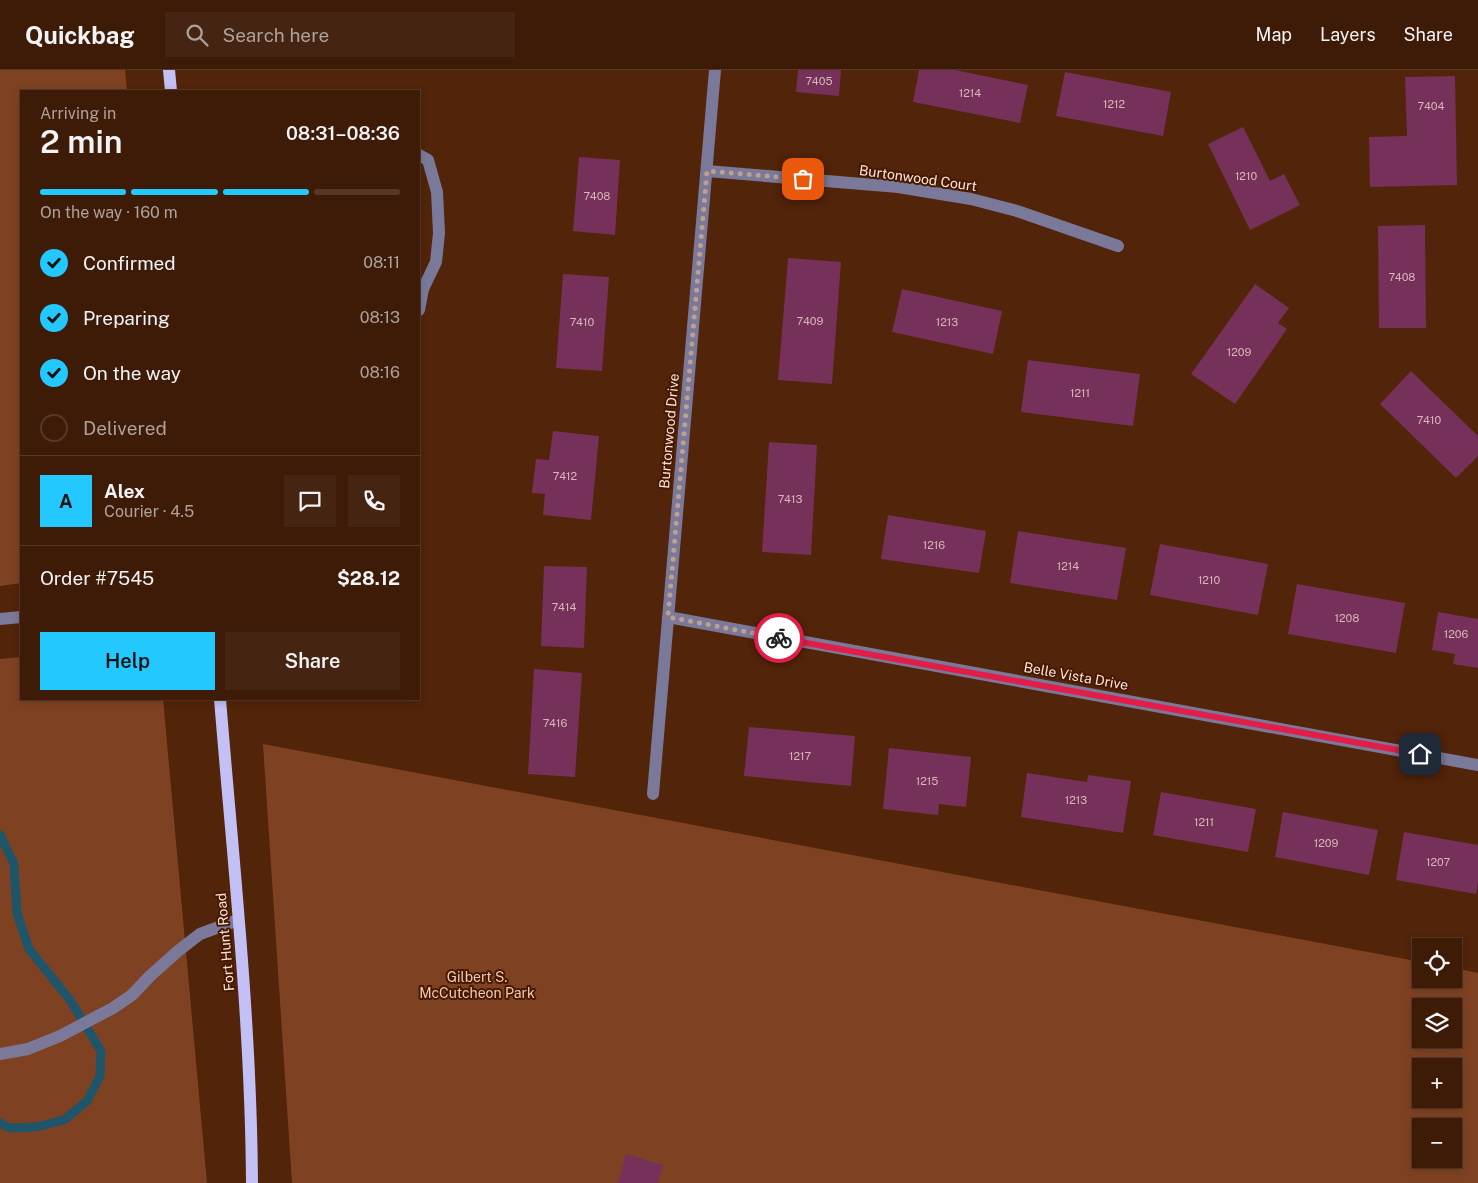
<!DOCTYPE html>
<meta charset="utf-8">
<style>
body{margin:0;font-family:"Public Sans",sans-serif;background:#452411;color:#f1f3f6;height:100vh;display:flex;flex-direction:column;font-size:19px;white-space:nowrap}
*{box-sizing:border-box;margin:0}
p{font-size:16px;color:#ada19b}
.icon{flex:none;width:28px;height:28px;fill:none;stroke:currentColor;stroke-width:2;stroke-linecap:round;stroke-linejoin:round}
.map{position:relative;flex:1;overflow:hidden}
.side{position:absolute;left:20px;top:20px;width:400px;height:610px;display:flex;flex-direction:column;background:#3e1b07;border-radius:0px;box-shadow:0 2px 8px #0003,0 0 0 1px #573928}
.side>*{flex:none}
.tools{position:absolute;left:1412px;top:868px;display:grid;gap:10px}
.tools a{display:grid;place-items:center;width:50px;height:50px;border-radius:0px;background:#3e1b07;box-shadow:0 2px 8px #0003,0 0 0 1px #573928;font-size:25px}
.pin{position:absolute;display:grid;place-items:center;width:42px;height:42px;color:#fff;margin:-21px;border-radius:10px;box-shadow:0 2px 8px #0006}
.courier{position:absolute;display:grid;place-items:center;width:50px;height:50px;margin:-25px;border:4px solid #e11d48;border-radius:50%;background:#fff;color:#222;box-shadow:0 1px 6px #0007}
.summary em{font-style:normal;font-weight:600}
.summary div{display:flex;flex-direction:column-reverse}
.summary{display:flex;align-items:center;justify-content:space-between;height:85px;padding:0 20px}
h1{font-size:32px;font-weight:600;line-height:38px}
.bar{display:grid;grid-template-columns:repeat(4,1fr);gap:8px 5px;align-content:center;height:60px;padding:0 20px}
.bar i{height:6px;border-radius:4px;background:#573928}
.bar .current{background:#23c9fe}
.bar p{grid-column:span 4}
.line{display:flex;align-items:center;gap:12px;padding:0 20px;border-top:1px solid #573928}
.line div{flex:1}
.round{display:grid;place-items:center;flex:none;width:52px;height:52px;border-radius:0px;background:#452411}
ol{padding:0 20px;list-style:none}
li{display:flex;align-items:center;gap:15px;height:55px}
li p{margin-inline-start:auto}
li .icon{padding:5px;border-radius:50%;background:#23c9fe;color:#111;stroke-width:4}
li:last-child{color:#ada19b}
li i{width:28px;height:28px;border:2px solid #573928;border-radius:50%}
.cta{display:flex;gap:10px;margin-top:auto;padding:10px 20px}
.cta a{flex:1;height:58px;border-radius:0px;background:#23c9fe;color:#111;font-size:20px;font-weight:600;line-height:58px;text-align:center}
.cta a+a{background:#452411;color:#f1f3f6}
header{display:flex;align-items:center;gap:30px;box-sizing:border-box;height:70px;padding:0 25px;background:#3e1b07;border-bottom:1px solid #573928}
header strong{font-size:24px}
nav{display:flex;gap:28px;margin-inline-start:auto;font-size:18px}
.search{width:350px;height:45px;background:#452411;display:flex;align-items:center;gap:12px;box-sizing:border-box;padding:0 18px;border-radius:0px;color:#ada19b;font-size:19px}
.map>svg:first-child{display:block}
</style>
<header>
<strong>Quickbag</strong>
<div class="search"><svg class="icon" aria-label="search" viewBox="0 0 24 24"><circle cx="10" cy="10" r="6"/><path d="M15 15l6 6"/></svg>Search here</div>
<nav><a>Map</a><a>Layers</a><a>Share</a></nav>
</header>
<div class="map">
<svg width="1478" height="1113" viewBox="0 0 1478 1113">
<rect width="100%" height="100%" fill="#522409"/>
<path fill="#7e4223" fill-rule="evenodd" d="M 0,0 L 125,0 L 127,21 L 21,21 L 21,513 L 0,516 Z
M 21,587 L 21,629 L 163,629 L 207,1113 L 0,1113 L 0,589 Z
M 263,674 L 1421,892 L 1421,909 L 1454,909 L 1454,898 L 1478,903 L 1478,1113 L 292,1113 ZM 1421,936 L 1454,936 L 1454,969 L 1421,969 ZM 1421,996 L 1454,996 L 1454,1029 L 1421,1029 ZM 1421,1056 L 1454,1056 L 1454,1089 L 1421,1089 Z"/>
<g fill="none" stroke-linecap="round" stroke-linejoin="round">
<path stroke="#1f5569" stroke-width="9" d="M 0,765 L 14,794 L 17,843 L 29,879 L 70,930 L 101,981 L 100,1006 L 87,1031 L 64,1050 L 36,1057 L 10,1058 L 0,1053"/>
</g>
<path fill="#753159" d="M 798,0 L 841,0 L 839,26 L 796,22 Z
M 919,0 L 955,0 L 1028,15 L 1020,53 L 913,32 Z
M 1065,2 L 1171,22 L 1163,66 L 1056,46 Z
M 1455,6 L 1457,115 L 1370,117 L 1369,67 L 1407,66 L 1405,7 Z
M 1243,57 L 1270,111 L 1284,104 L 1300,135 L 1250,160 L 1208,74 Z
M 579,87 L 620,90 L 615,165 L 573,161 Z
M 1425,155 L 1426,258 L 1379,258 L 1378,156 Z
M 788,188 L 841,192 L 832,314 L 778,310 Z
M 563,204 L 609,207 L 602,301 L 556,298 Z
M 1255,214 L 1289,238 L 1278,253 L 1287,259 L 1235,334 L 1191,304 Z
M 902,219 L 1002,241 L 993,284 L 892,262 Z
M 1028,290 L 1140,304 L 1133,356 L 1021,342 Z
M 1411,301 L 1478,366 L 1478,386 L 1456,408 L 1380,334 Z
M 553,361 L 599,366 L 591,450 L 543,445 L 545,424 L 532,423 L 536,389 L 549,390 Z
M 769,372 L 817,375 L 811,485 L 762,482 Z
M 888,445 L 986,461 L 979,503 L 881,489 Z
M 1018,461 L 1126,478 L 1117,530 L 1010,513 Z
M 1160,474 L 1268,494 L 1258,545 L 1150,525 Z
M 544,496 L 587,497 L 584,578 L 541,576 Z
M 1297,514 L 1405,533 L 1396,583 L 1288,564 Z
M 1438,542 L 1478,549 L 1478,598 L 1453,594 L 1455,584 L 1432,580 Z
M 534,599 L 582,603 L 575,707 L 528,704 Z
M 749,657 L 855,666 L 851,716 L 744,706 Z
M 889,678 L 971,687 L 966,737 L 939,734 L 938,745 L 883,739 Z
M 1027,703 L 1087,712 L 1088,705 L 1131,711 L 1123,763 L 1021,747 Z
M 1161,722 L 1256,739 L 1248,782 L 1153,765 Z
M 1283,742 L 1378,760 L 1369,805 L 1275,787 Z
M 1404,762 L 1478,775 L 1478,812 L 1476,824 L 1396,810 Z
M 626,1084 L 663,1095 L 658,1113 L 618,1113 Z"/>
<g fill="none" stroke-linecap="round" stroke-linejoin="round">
<path stroke="#7a7999" stroke-width="12" d="M 419,85 L 428,90 L 437,122 L 439,163 L 436,192 L 423,219 L 419,240
M 707,101 L 898,117 L 971,129 L 1017,141 L 1118,176
M 668,547 L 1478,695
M 0,549 L 21,547
M 653,724 L 715,0
M 0,984 L 28,979 L 60,966 L 113,938 L 132,925 L 150,906 L 178,881 L 200,864 L 238,850"/>
<path stroke="#c2c0f4" stroke-width="12" d="M 169,0 L 171,21
M 220,629 C 233,790 251,951 252,1113"/>
</g>
<g fill="none" stroke-linecap="round" stroke-linejoin="round">
<path stroke="#bfa090" stroke-width="5" stroke-dasharray="0 9" d="M 779,568 L 668,547 L 707,101 L 803,109"/>
<path stroke="#e11d48" stroke-width="6" d="M 779,568 L 1420,684"/>
</g>
<g text-anchor="middle" stroke-width="4" stroke-linejoin="round" paint-order="stroke">
<g font-size="11" fill="#d9b6b9">
<text x="819" y="15">7405</text>
<text x="970" y="27">1214</text>
<text x="1114" y="38">1212</text>
<text x="1431" y="40">7404</text>
<text x="1246" y="110">1210</text>
<text x="597" y="130">7408</text>
<text x="1402" y="211">7408</text>
<text x="810" y="255">7409</text>
<text x="582" y="256">7410</text>
<text x="947" y="256">1213</text>
<text x="1239" y="286">1209</text>
<text x="1080" y="327">1211</text>
<text x="1429" y="354">7410</text>
<text x="565" y="410">7412</text>
<text x="790" y="433">7413</text>
<text x="934" y="479">1216</text>
<text x="1068" y="500">1214</text>
<text x="1209" y="514">1210</text>
<text x="564" y="541">7414</text>
<text x="1347" y="552">1208</text>
<text x="1456" y="568">1206</text>
<text x="555" y="657">7416</text>
<text x="800" y="690">1217</text>
<text x="927" y="715">1215</text>
<text x="1076" y="734">1213</text>
<text x="1204" y="756">1211</text>
<text x="1326" y="777">1209</text>
<text x="1438" y="796">1207</text>
</g>
<g font-size="14" fill="#fae3d9" stroke="#471900">
<text transform="translate(918 108) rotate(8)" y="5">Burtonwood Court</text>
<text transform="translate(669 361) rotate(-85)" y="5">Burtonwood Drive</text>
<text transform="translate(1076 606) rotate(10)" y="5">Belle Vista Drive</text>
<text transform="translate(225 872) rotate(-95)" y="5">Fort Hunt Road</text>
</g>
<g font-size="14" fill="#f3c9b5" stroke="#471900">
<text x="477" y="912">Gilbert S.<tspan x="477" dy="16">McCutcheon Park</tspan></text>
</g>
</g>
</svg>
<div class="tools">
<a><svg class="icon" aria-label="locate" viewBox="0 0 24 24"><circle cx="12" cy="12" r="6"/><path d="M12 2v4M12 18v4M2 12h4M18 12h4"/></svg></a>
<a><svg class="icon" aria-label="layers" viewBox="0 0 24 24"><path d="M12 4l9 5-9 5-9-5zM3 14l9 5 9-5"/></svg></a>
<a>+</a>
<a>−</a>
</div>
<div class="pin" style="left:803px;top:109px;background:#ea580c"><svg class="icon" aria-label="bag" viewBox="0 0 24 24"><path d="M5 8h14l-1 12H6zM9 8a3 3 0 0 1 6 0"/></svg></div>
<div class="pin" style="left:1420px;top:684px;background:#1f2937"><svg class="icon" aria-label="home" viewBox="0 0 24 24"><path d="M3 11l9-7 9 7M6 9v11h12V9"/></svg></div>
<div class="courier" style="left:779px;top:568px"><svg class="icon" aria-label="bike" viewBox="0 0 24 24"><circle cx="6" cy="16" r="4"/><circle cx="18" cy="16" r="4"/><path d="M6 16l4-8h5l3 8M10 8l3 8H6M13 5h3"/></svg></div>
<section class="side">
<div class="summary"><div><h1>2 min</h1><p>Arriving in</p></div><em>08:31–08:36</em></div>
<div class="bar"><i class="current"></i><i class="current"></i><i class="current"></i><i></i><p>On the way · 160 m</p></div>
<ol>
<li><svg class="icon" aria-label="check" viewBox="0 0 24 24"><path d="M5 12l5 5 9-10"/></svg>Confirmed<p>08:11</p></li>
<li><svg class="icon" aria-label="check" viewBox="0 0 24 24"><path d="M5 12l5 5 9-10"/></svg>Preparing<p>08:13</p></li>
<li><svg class="icon" aria-label="check" viewBox="0 0 24 24"><path d="M5 12l5 5 9-10"/></svg>On the way<p>08:16</p></li>
<li><i></i>Delivered</li>
</ol>
<div class="line" style="height:90px"><b class="round" style="background:#23c9fe;color:#111">A</b><div><b>Alex</b><p>Courier · 4.5</p></div><a class="round"><svg class="icon" aria-label="chat" viewBox="0 0 24 24"><path d="M4 5h16v11H9l-5 4z"/></svg></a><a class="round"><svg class="icon" aria-label="phone" viewBox="0 0 24 24"><path d="M5 4h4l2 5-3 2q2 4 5 5l2-3 5 2v4C11 20 4 13 5 4z"/></svg></a></div>
<div class="line" style="height:65px"><div>Order #7545</div><b>$28.12</b></div>
<div class="cta"><a>Help</a><a>Share</a></div>
</section>
</div>
